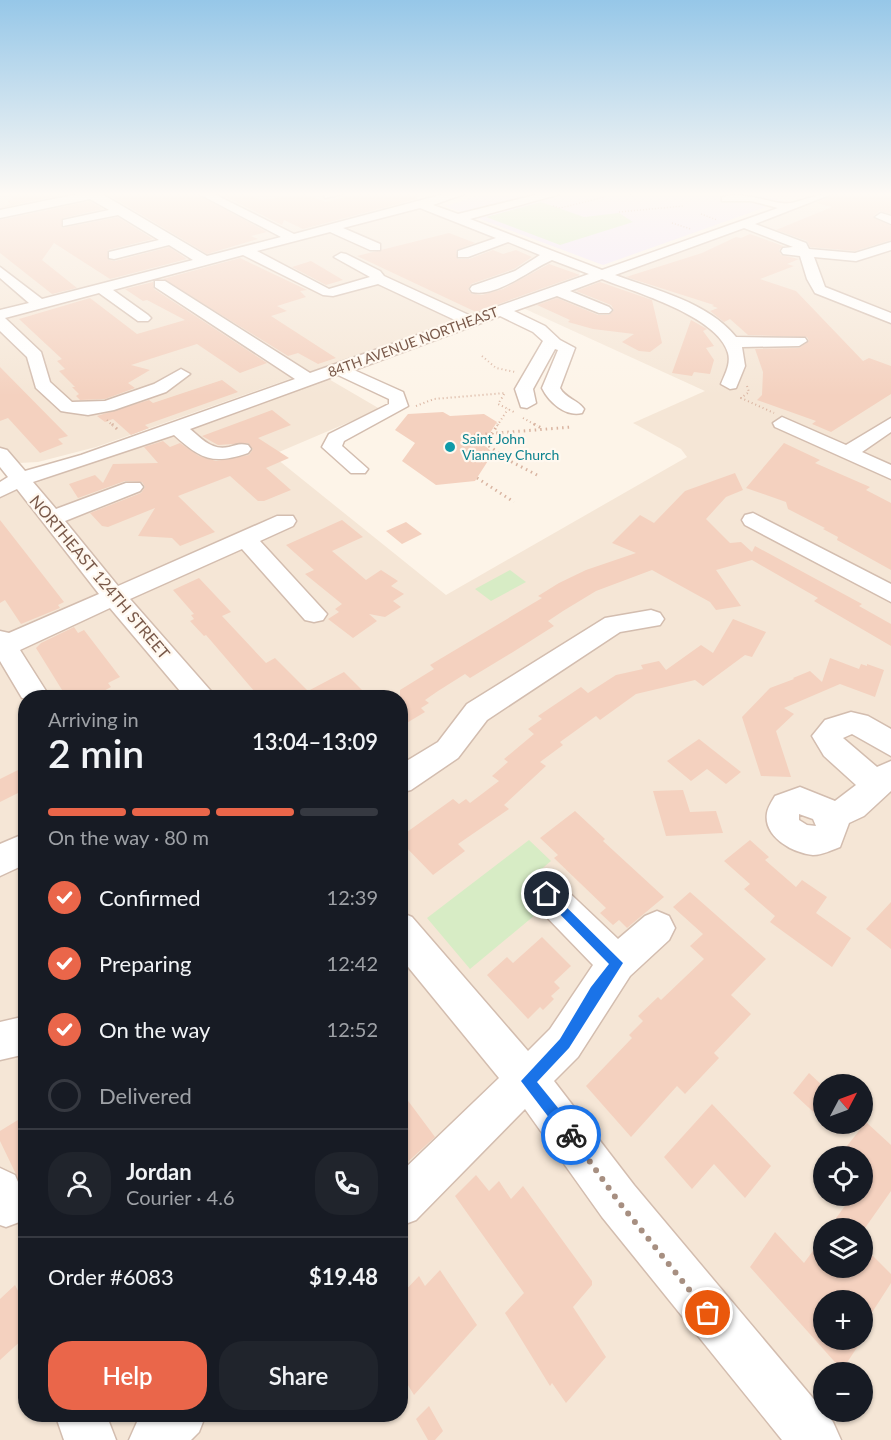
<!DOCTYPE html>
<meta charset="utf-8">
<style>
body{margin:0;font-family:Lato,sans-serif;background:#20242c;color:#f1f3f6;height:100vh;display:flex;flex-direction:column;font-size:22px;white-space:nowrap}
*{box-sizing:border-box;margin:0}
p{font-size:20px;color:#9ea1a6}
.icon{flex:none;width:33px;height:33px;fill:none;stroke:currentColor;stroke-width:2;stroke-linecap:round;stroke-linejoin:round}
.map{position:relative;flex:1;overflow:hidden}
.details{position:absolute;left:18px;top:690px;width:390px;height:732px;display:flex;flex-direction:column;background:#171b24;border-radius:24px;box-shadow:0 2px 4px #0004}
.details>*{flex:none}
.needle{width:39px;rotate:49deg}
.buttons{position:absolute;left:813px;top:1074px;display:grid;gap:12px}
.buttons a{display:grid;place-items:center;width:60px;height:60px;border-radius:50%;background:#171b24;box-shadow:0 2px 4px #0004;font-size:30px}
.pin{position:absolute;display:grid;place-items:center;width:51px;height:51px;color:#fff;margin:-26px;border:3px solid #fff;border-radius:50%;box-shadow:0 2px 6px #0007}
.courier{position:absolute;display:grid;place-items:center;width:60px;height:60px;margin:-30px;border:4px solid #1a73e8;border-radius:50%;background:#fff;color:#222;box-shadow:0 2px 8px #0007}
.summary em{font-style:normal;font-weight:600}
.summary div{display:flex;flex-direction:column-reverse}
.summary{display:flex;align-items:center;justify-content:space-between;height:102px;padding:0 30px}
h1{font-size:39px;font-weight:600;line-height:45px}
.bar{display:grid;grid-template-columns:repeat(4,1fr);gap:9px 6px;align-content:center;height:72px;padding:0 30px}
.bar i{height:8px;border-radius:4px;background:#363941}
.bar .selected{background:#ea664a}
.bar p{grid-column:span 4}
.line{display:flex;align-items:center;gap:15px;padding:0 30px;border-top:2px solid #363941}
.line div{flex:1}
.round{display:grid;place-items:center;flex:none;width:63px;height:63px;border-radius:24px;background:#20242c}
ol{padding:0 30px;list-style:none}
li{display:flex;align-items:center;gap:18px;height:66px}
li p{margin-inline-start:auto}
li .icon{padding:6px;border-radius:50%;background:#ea664a;color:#fff;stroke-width:4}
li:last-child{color:#9ea1a6}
li i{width:33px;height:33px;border:3px solid #363941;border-radius:50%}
.button{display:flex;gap:12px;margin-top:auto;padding:12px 30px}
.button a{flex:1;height:69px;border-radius:24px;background:#ea664a;color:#fff;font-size:24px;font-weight:600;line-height:69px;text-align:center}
.button a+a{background:#20242c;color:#f1f3f6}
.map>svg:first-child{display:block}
</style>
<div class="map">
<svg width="891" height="1440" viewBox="0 0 891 1440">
<rect width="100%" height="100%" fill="#fdf4e8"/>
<path fill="#f5e6d6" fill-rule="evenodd" d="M 0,194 L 383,194 L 580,272 L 579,277 L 96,447 L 38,462 L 0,464 Z
M 836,194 L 891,194 L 891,1440 L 0,1440 L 0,496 L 327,378 L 380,409 L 272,455 L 446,595 L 687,457 L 681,449 L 633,423 L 705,391 L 523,308 ZM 26,698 L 400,698 L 400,1414 L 26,1414 ZM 824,1084 L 862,1084 L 862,1124 L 824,1124 ZM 824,1156 L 862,1156 L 862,1196 L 824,1196 ZM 824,1228 L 862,1228 L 862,1268 L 824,1268 ZM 824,1300 L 862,1300 L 862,1340 L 824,1340 ZM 824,1372 L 862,1372 L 862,1412 L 824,1412 Z"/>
<path fill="#f1e4fa" d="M 484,194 L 760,194 L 783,201 L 603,265 L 445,206 Z"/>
<path fill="#d7ecc5" d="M 541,202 L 584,217 L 619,213 L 633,222 L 560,245 L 486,217 Z
M 510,570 L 526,582 L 491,601 L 475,589 Z
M 529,840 L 551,861 C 528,879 530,886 541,910 L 470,969 L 427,918 Z"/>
<path fill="#f4d1bf" d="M 6,194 L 65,194 L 0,208 L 11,204 L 7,201 L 13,199 Z
M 107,194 L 197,194 L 267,232 L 251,236 L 258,239 L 207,254 Z
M 220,194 L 247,194 L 261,200 L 304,194 L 326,202 L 357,194 L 417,194 L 417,199 L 303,229 L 284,220 L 282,225 Z
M 834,194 L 891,194 L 891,214 L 880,211 L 873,216 L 891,226 L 891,240 L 855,251 L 810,247 L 807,241 L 776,230 L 832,207 L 816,203 Z
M 90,201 L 103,209 L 63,218 L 62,228 L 118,217 L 153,239 L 108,250 L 109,260 L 115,261 L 169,247 L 187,259 L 110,279 L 54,243 L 42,260 L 77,288 L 52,294 L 0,253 L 0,220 Z
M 449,233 L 475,243 L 456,250 L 458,259 L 469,259 L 493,250 L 503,254 L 516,250 L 532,257 L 514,269 L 471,284 L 468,290 L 472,294 L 482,295 L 503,289 L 549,264 L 580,275 L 476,312 L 357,256 Z
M 750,234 L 783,246 L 779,250 L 781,255 L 799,259 L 787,264 L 794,266 L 760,279 L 796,291 L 863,361 L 869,358 L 891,366 L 891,394 L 831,432 L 812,424 L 816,421 L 757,400 L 762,395 L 763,372 L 755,349 L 799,348 L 809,341 L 807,337 L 748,335 L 730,319 L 724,322 L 710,311 L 718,308 L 712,306 L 714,305 L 626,277 L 702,253 L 736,237 L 741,238 Z
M 240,258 L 307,290 L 300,291 L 306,297 L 277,306 L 287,311 L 271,316 L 336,358 L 318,364 L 298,353 L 288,356 L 163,279 Z
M 311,261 L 343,280 L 326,285 L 292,267 Z
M 153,282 L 154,289 L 267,363 L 240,373 L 197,344 L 131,365 L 150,370 L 128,383 L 135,388 L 105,399 L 80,400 L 76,396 L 79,394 L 72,387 L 75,387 L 59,371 L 65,369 L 57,361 L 62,359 L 19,319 L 90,298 L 137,334 L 185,320 L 147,300 L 143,301 L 125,289 Z
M 600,282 L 652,300 L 662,343 L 650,352 L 639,351 L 622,342 L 634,334 L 593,329 L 568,322 L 570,320 L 537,305 L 557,298 L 598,315 L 609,315 L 614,310 L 611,305 L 576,291 Z
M 691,320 L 707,329 L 703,331 L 714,346 L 706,348 L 714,360 L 710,374 L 694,372 L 692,376 L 672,373 Z
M 0,367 L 68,436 L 58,439 L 63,444 L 40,453 L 8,418 L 0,421 Z
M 222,380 L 238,392 L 145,425 L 149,428 L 131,435 L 113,419 L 105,422 L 97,416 L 149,400 L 153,403 Z
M 272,410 L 291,425 L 258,438 L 289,458 L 266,468 L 291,490 L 264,501 L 258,501 L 230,476 L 178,496 L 215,532 L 180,546 L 172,538 L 138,536 L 155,508 L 108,527 L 102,526 L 90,513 L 141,493 L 145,487 L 142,482 L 125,481 L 78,498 L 69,484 L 95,475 L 103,483 L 113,464 L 158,463 L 144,447 L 163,441 L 170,447 L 180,443 L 199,456 L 216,461 L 249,455 L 253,449 L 248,443 L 218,445 L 202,436 Z
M 443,412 L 450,416 L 484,414 L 497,422 L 483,444 L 493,453 L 475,481 L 436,485 L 402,461 L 415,443 L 395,430 L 408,414 Z
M 784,443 L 820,460 L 815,463 L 870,487 L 866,490 L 891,503 L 891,570 L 837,540 L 838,537 L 823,529 L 825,528 L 788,509 L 786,502 L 746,488 Z
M 735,473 L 743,490 L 726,497 L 706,519 L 730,543 L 741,542 L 752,552 L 755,546 L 862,604 L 859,606 L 891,624 L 891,646 L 814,601 L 818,598 L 752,560 L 716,570 L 741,606 L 716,610 L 710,602 L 652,570 L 596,591 L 563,611 L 548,621 L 554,626 L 513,652 L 470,678 L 465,674 L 438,691 L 425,700 L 429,703 L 421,708 L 425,712 L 400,727 L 400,690 L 434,669 L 430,665 L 542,598 L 538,596 L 559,583 L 586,570 L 636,553 L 612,543 L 640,515 L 654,523 L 685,491 Z
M 0,520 L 64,602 L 58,605 L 60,608 L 21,624 L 5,600 L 0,603 Z
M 342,520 L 363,537 L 332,551 L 366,580 L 381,570 L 398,581 L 391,586 L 404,594 L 393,601 L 401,607 L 385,617 L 369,614 L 377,621 L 353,638 L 328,619 L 339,612 L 335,609 L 342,604 L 305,574 L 314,570 L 286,545 Z
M 406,522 L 422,534 L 402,544 L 386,531 Z
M 199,578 L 231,612 L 222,616 L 266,663 L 275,658 L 308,691 L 344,672 L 370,698 L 260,698 L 206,635 L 204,636 L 190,621 L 194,619 L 191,615 L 194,614 L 173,590 Z
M 733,619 L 766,632 L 752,657 L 745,655 L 703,686 L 695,680 L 636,694 L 600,720 L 596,716 L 560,742 L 563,745 L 540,762 L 546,766 L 504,805 L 509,809 L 458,844 L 465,851 L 433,875 L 400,841 L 400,837 L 453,799 L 459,804 L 466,799 L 470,803 L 499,781 L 492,776 L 508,762 L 504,759 L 534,734 L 528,729 L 542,719 L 538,716 L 581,687 L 588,693 L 616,675 L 643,669 L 641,665 L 659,661 L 666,670 L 701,645 L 713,653 Z
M 74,627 L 78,633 L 84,630 L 120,677 L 108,683 L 111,687 L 91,698 L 67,698 L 36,648 L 41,643 Z
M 830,658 L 859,669 L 861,664 L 867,666 L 867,664 L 884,670 L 875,697 L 840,684 L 784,708 L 794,714 L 776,731 L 791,777 L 761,776 L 742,717 L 770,688 L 794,679 L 793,678 L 810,671 L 822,682 Z
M 699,739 L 741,772 L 726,784 L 707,769 L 691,781 L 667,761 Z
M 26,766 L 26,789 L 0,802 L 0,779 Z
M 683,790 L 690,812 L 716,811 L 723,833 L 666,836 L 653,791 Z
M 575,811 L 605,839 L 603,841 L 664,897 L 627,928 L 619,920 L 613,925 L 600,913 L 606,908 L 554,858 L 558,855 L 540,838 Z
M 750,840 L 769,857 L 765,860 L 796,887 L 802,880 L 827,897 L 816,913 L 851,938 L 832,967 L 770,922 L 775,916 L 744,889 L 750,884 L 724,861 Z
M 690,892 L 766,959 L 731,995 L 751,1014 L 714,1053 L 719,1058 L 685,1094 L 677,1086 L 631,1137 L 586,1086 L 632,1038 L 629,1035 L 643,1021 L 638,1016 L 658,997 L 661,1000 L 704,959 L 690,946 L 703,934 L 673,907 Z
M 891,902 L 891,949 L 866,929 Z
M 542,937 L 571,966 L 554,982 L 560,988 L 551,996 L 554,999 L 543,1010 L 540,1007 L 528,1019 L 487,975 L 507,957 L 513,963 Z
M 809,1073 L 824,1087 L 824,1122 L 793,1093 Z
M 400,1090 L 435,1137 L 400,1169 Z
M 712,1104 L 771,1166 L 745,1198 L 714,1164 L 692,1189 L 664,1157 Z
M 26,1115 L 26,1195 L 0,1141 L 0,1131 Z
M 866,1122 L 891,1145 L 891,1191 L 865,1228 L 829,1228 L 852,1196 L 862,1196 L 862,1156 L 839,1156 Z
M 476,1175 L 489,1191 L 499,1181 L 511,1199 L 523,1186 L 592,1281 L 592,1285 L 573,1307 L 606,1357 L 566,1403 L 552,1383 L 550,1386 L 505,1313 L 524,1293 L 455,1196 Z
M 775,1232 L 804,1263 L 824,1236 L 824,1268 L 862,1268 L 862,1245 L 891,1274 L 891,1283 L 862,1328 L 862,1300 L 824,1300 L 824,1340 L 862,1340 L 842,1370 L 750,1267 Z
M 440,1270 L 477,1325 L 414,1395 L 400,1372 L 400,1296 L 419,1276 L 425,1286 Z
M 15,1285 L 26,1306 L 26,1336 L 0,1360 L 0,1299 Z
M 429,1406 L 443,1431 L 435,1440 L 428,1440 L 416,1419 Z"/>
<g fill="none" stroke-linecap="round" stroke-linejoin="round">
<g stroke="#d3bdaf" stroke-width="3">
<path id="minor" d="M 78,194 L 102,194 L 207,256 L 281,237 L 199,194 L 214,194 L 294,234 L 444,194 L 464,194 L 433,205 L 458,214 L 539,194 L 560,194 L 470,219 L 602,270 L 778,208 L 751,201 L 722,201 L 722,197 C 749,190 772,206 791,203 C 807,200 814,194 832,194 L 755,224 L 806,243 L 809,249 L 855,253 L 891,242 L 891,250 L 856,261 L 814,257 L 825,287 L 891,313 L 891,323 L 815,293 L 807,279 L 800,256 L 783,254 L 781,251 L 783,248 L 793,247 L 744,228 L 615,275 C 655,290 708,302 736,337 L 805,338 L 807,341 L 799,346 L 742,347 L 745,366 L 736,388 L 730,389 L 721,384 C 725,374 731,364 728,353 C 718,316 634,292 602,279 L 570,291 L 609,307 L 612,310 L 609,313 L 599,313 L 557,296 L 514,311 L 545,326 L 560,340 L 575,348 L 560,388 C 565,398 578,400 584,409 L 582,413 C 565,417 549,402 542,388 L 558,350 L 555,349 L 533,389 L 536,403 L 527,408 L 521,407 L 515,389 L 543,341 L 533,332 L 500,316 L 354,370 L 403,392 L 408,406 L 344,441 L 342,446 L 368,469 L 365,473 L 351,473 L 322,447 L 329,434 L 389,404 L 389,399 L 338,375 L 190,429 C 202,439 212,451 229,447 C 236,445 240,443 248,445 L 251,449 L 248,453 C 212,465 201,459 174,435 L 33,482 L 56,509 L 126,483 L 140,483 L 143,487 L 140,491 L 65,521 L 118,586 L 277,516 L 293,516 L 296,521 L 293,526 L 260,541 L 327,614 L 323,620 L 314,622 L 305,620 L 242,549 L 130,599 L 217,698 L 186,698 L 110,608 L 20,650 L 46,691 L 42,698 L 22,698 L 0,661 L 0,631 L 9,633 L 99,594 L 17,489 L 0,497 L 0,482 L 8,477 L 0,467 L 0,448 L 7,450 L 25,471 L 81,455 L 295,379 L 155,287 L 155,281 L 165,281 L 310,373 L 457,321 L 378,284 L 333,296 L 323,295 L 243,255 L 113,290 L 148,315 L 151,318 L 148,321 L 138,321 L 99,293 L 5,318 L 41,352 L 50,382 L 72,402 L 105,401 L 154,384 L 181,369 L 190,374 L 166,392 L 114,410 L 88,415 L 67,412 L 61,411 L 36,388 L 27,357 L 0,331 L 0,310 L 29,303 L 0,278 L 0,267 L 42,299 L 193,260 L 169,245 L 114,259 L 109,258 L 109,252 L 159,240 L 118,215 L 63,226 L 63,220 L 109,210 L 90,199 L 0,218 L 0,210 ZM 420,208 L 496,238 L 458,251 L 458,257 L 468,257 L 508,242 L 540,255 L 515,271 L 472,286 L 470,289 L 472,292 C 496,298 531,269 552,260 L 589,274 L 471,316 L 384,276 L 380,271 L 346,254 L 341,253 L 334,257 L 370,277 L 329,289 L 257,251 L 330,232 L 370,250 L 380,250 L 380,244 L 343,228 Z
M 324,194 L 342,194 L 325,198 Z
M 881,213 L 891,216 L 891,224 L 875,217 Z
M 782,417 L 846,445 L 891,418 L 891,432 L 862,452 L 891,465 L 891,479 L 775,427 L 773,423 Z
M 753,513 L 891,584 L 891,602 L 745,525 L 742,520 L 745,515 Z
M 651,610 L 660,613 L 664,619 L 660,625 L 620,632 L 487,720 L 458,758 L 411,790 L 400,793 L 400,765 L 438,742 L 467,704 L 605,618 Z
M 851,712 L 868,716 L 891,729 L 891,756 L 852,734 L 843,738 L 877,767 L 891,761 L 891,791 L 864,816 L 849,823 L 840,847 C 832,850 822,855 813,855 C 793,853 763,837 767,813 C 768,807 772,801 775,796 L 800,787 L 835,801 L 856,785 L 824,756 L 812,736 L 825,720 ZM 799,814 L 813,819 L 816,826 L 807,825 L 799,820 Z
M 26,833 L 26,864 L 0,876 L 0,844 Z
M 547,878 L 559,883 L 618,939 L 645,916 L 657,911 L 669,916 L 675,928 L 669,940 L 630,976 L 578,1057 L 554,1081 L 634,1185 L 833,1422 L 841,1440 L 782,1440 L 602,1217 L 525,1109 L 416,1220 L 400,1226 L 400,1173 L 499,1078 L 400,957 L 400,912 L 412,917 L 528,1051 L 550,1029 L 593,965 L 535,905 L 530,894 L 535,883 Z
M 26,1016 L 26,1054 L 0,1060 L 0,1022 Z
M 0,1168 L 15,1175 C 22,1191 29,1203 22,1221 L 6,1227 L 0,1225 Z
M 55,1414 L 106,1414 L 116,1440 L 64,1440 Z
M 144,1414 L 206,1414 L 199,1432 L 191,1440 L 129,1440 L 137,1422 Z"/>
</g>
<path stroke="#d9b4a1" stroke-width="1.5" stroke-dasharray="1 2" stroke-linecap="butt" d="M 630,194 L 635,197
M 553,206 L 560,208 L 605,197
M 619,212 L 683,206
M 701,214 L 717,220
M 672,223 L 691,229"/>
<path stroke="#d9b4a1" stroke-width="2" stroke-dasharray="1 3" stroke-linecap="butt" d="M 482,356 L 496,368 L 515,372
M 747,386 L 749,392 L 741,398 L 774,413
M 416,406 L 434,399 L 505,393 L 498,404 L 514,412
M 523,418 L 537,426
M 107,420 L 113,426
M 497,426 L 508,409"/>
<path stroke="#d9b4a1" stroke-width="3" stroke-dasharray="1.5 4" stroke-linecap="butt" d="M 112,424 L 119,431
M 534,424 L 543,429
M 492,434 L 498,424
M 537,475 L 512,462 L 473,435 L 572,427
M 477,478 L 514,502"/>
<use href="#minor" fill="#fff" fill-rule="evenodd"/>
</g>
<linearGradient id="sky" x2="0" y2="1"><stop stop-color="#96c7e8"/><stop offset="0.49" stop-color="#fefaf5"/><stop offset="1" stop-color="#fefaf5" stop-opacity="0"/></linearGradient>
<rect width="891" height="396" fill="url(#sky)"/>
<path fill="#1a73e8" d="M 547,888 L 623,963 L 569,1048 L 537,1082 L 576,1130 L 578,1135 L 576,1140 L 571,1142 L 566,1140 L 521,1081 L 560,1039 L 591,987 L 609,964 L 543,897 L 543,890 Z"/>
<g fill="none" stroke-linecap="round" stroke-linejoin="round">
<path stroke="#a78f81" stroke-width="6" stroke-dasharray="0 10.8" d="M 571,1135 L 618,1201 L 708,1313"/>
</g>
<circle fill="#0f9aa8" stroke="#fff8ef" stroke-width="2" cx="450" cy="447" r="6"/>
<g text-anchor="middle" stroke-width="4.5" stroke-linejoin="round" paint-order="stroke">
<g font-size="14" fill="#79594a" stroke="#fff8ef">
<text transform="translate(413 342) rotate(-20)" y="5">84TH AVENUE NORTHEAST</text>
</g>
<g font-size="14" fill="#0d838f" stroke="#fff8ef" text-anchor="start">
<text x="462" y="444">Saint John<tspan x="462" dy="16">Vianney Church</tspan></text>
</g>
<g font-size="16" fill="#79594a" stroke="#fff8ef">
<text transform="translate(100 577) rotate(50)" y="6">NORTHEAST 124TH STREET</text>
</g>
</g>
</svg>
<div class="buttons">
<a><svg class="needle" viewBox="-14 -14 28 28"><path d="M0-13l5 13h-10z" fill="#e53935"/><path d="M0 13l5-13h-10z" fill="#9ea1a6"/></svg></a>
<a><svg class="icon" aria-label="locate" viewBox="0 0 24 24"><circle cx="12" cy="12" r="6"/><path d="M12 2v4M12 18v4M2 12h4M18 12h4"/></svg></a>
<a><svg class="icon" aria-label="layers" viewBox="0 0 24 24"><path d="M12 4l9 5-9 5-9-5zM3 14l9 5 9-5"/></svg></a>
<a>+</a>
<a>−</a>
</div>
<div class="pin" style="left:708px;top:1313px;background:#ea580c"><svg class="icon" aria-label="bag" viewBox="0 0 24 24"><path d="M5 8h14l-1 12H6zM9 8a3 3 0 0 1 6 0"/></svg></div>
<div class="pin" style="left:547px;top:894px;background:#1f2937"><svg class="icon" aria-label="home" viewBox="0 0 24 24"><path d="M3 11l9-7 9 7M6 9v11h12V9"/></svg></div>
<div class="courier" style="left:571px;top:1135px"><svg class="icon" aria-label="bike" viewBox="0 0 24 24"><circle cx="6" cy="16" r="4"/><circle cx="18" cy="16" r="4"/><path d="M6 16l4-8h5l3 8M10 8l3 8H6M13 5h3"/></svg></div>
<section class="details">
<div class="summary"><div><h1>2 min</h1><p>Arriving in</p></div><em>13:04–13:09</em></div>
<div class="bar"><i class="selected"></i><i class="selected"></i><i class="selected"></i><i></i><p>On the way · 80 m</p></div>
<ol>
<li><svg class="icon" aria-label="check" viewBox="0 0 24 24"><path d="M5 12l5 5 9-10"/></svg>Confirmed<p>12:39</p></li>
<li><svg class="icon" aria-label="check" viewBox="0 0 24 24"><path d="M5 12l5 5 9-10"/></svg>Preparing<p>12:42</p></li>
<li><svg class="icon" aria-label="check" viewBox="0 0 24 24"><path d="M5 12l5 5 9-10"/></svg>On the way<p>12:52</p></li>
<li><i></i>Delivered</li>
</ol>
<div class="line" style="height:108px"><a class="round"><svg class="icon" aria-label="person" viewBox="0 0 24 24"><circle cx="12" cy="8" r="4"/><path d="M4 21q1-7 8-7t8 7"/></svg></a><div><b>Jordan</b><p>Courier · 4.6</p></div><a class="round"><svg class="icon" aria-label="phone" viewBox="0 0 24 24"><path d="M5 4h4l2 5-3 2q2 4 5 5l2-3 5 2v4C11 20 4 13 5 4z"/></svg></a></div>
<div class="line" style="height:78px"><div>Order #6083</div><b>$19.48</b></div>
<div class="button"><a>Help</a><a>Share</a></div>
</section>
</div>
